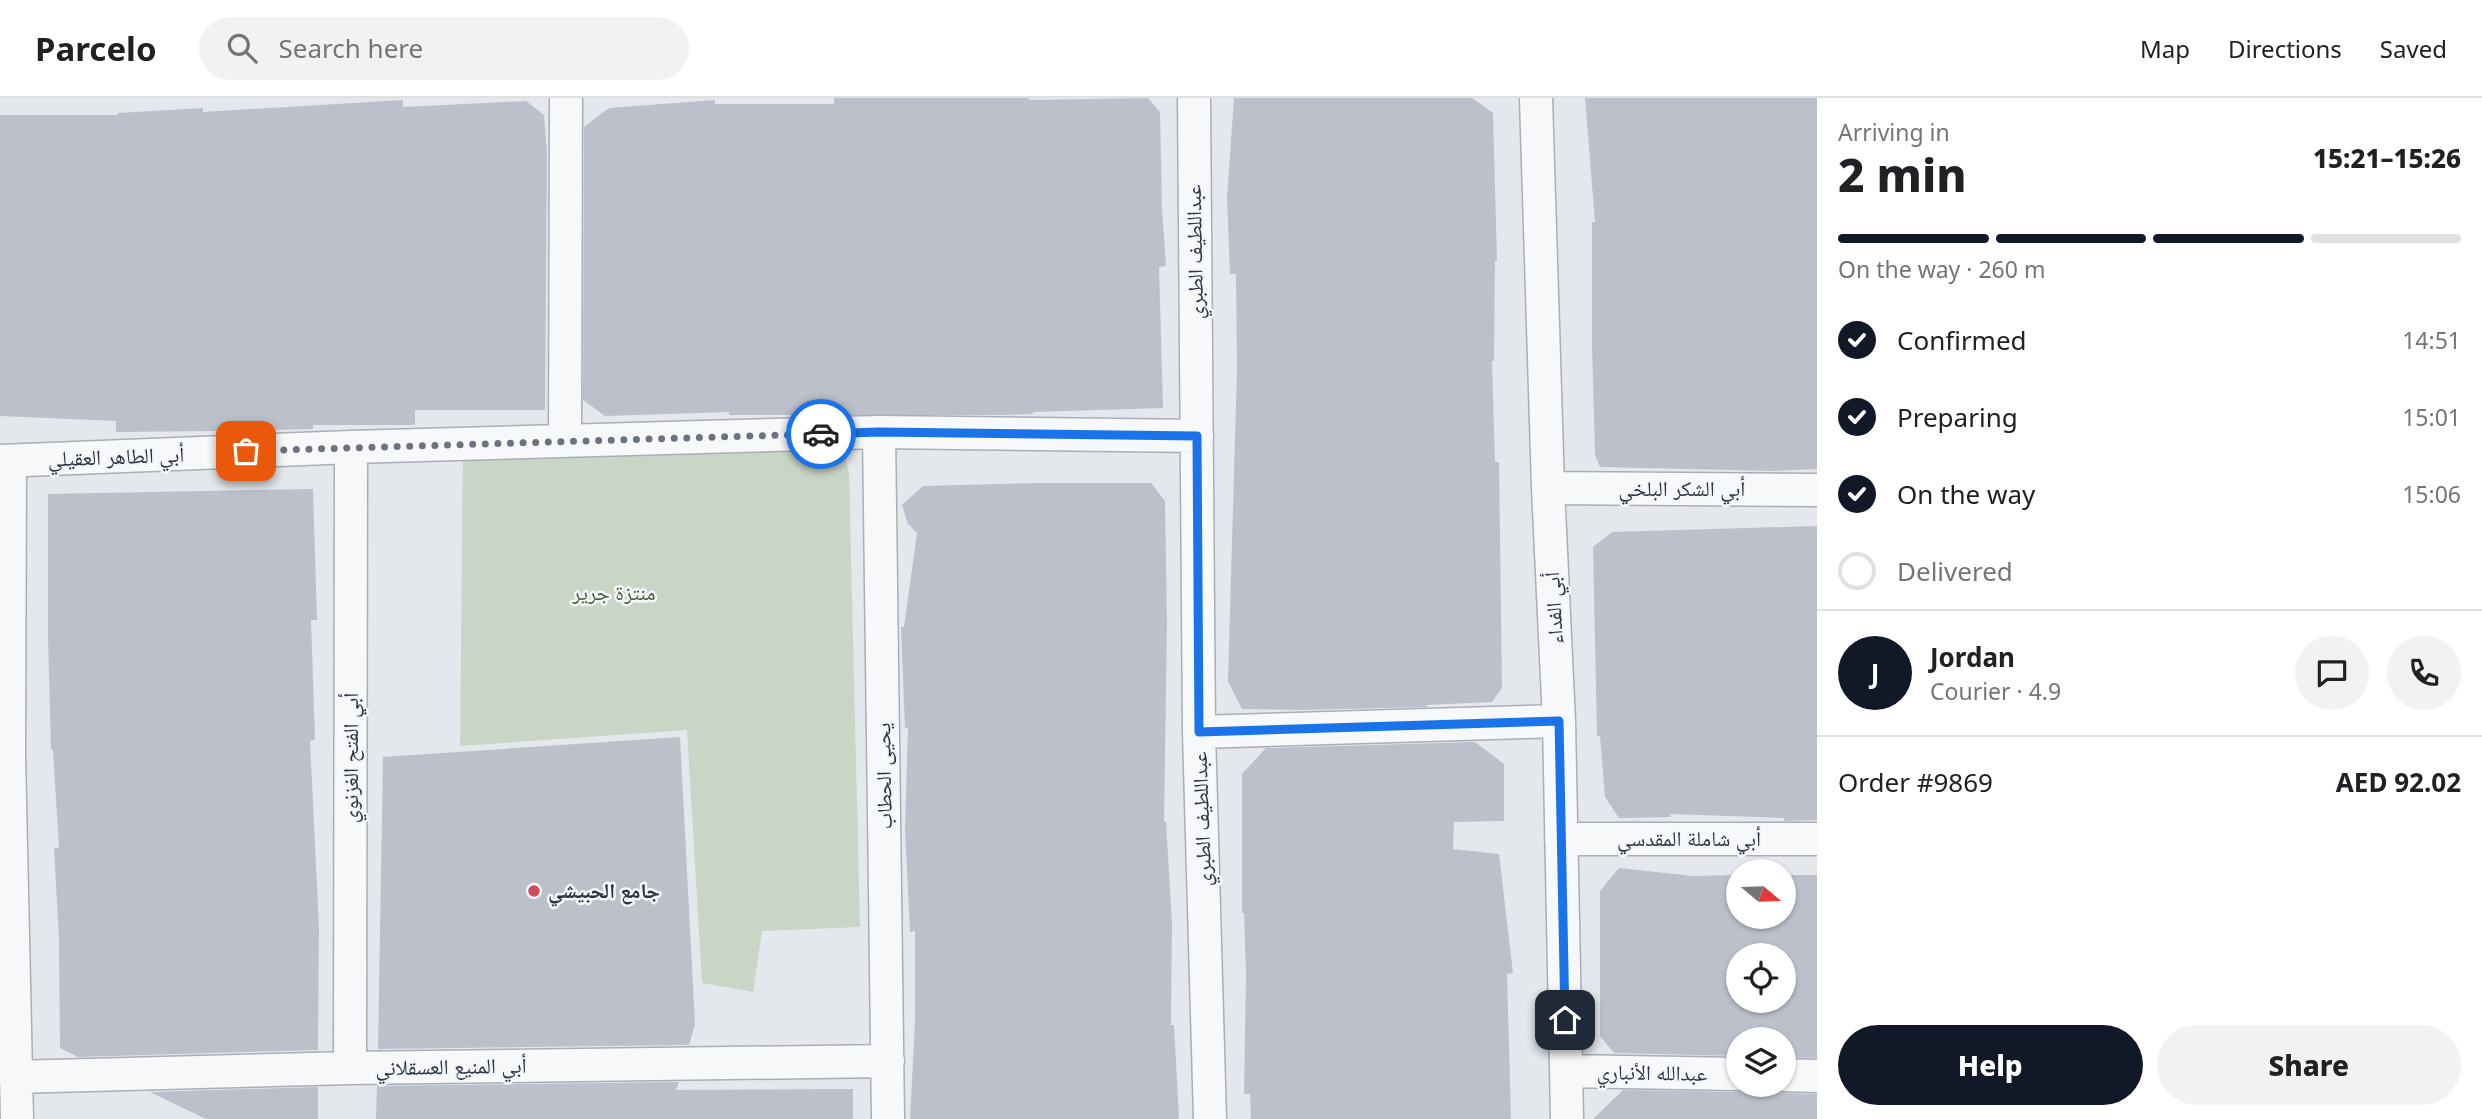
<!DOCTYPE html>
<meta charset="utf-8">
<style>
body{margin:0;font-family:"Noto Sans","Noto Naskh Arabic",sans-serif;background:#f2f2f2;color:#202124;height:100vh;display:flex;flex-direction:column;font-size:26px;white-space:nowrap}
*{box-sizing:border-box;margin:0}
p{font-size:23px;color:#757577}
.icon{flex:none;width:38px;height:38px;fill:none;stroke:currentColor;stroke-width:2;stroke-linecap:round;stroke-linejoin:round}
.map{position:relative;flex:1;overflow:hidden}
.drawer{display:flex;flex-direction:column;background:#fff;width:665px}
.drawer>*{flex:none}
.needle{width:46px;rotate:109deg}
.buttons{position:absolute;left:1726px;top:761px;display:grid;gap:14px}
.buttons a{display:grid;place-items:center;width:70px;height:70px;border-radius:50%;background:#fff;box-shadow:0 2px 5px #0004;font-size:35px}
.pin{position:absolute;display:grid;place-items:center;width:60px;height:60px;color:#fff;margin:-30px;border-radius:14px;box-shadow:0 4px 10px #0006}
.courier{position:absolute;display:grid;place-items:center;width:70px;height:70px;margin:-35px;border:5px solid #1a73e8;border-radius:50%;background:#fff;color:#222;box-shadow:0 2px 9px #0007}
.head em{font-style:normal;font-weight:800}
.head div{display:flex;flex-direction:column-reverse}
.head{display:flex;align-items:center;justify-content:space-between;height:119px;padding:0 21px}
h1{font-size:46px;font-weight:800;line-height:52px}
.bar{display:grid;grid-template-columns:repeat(4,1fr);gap:10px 7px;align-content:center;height:84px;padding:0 21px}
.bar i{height:9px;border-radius:5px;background:#e0e0e0}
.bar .current{background:#111827}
.bar p{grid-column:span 4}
.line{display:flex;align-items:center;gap:18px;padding:0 21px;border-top:2px solid #e0e0e0}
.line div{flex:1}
.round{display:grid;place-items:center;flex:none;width:74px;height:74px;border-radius:37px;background:#f2f2f2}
ol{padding:0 21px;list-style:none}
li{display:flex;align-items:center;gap:21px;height:77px}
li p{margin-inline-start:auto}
li .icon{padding:7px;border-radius:50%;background:#111827;color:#fff;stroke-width:4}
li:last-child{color:#757577}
li i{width:38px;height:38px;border:4px solid #e0e0e0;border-radius:50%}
.cta{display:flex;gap:14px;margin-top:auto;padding:14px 21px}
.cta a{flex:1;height:80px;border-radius:42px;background:#111827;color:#fff;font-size:28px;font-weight:800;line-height:80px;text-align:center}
.cta a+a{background:#f2f2f2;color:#202124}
header{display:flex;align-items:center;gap:42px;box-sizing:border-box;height:98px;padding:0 35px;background:#fff;border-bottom:2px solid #e0e0e0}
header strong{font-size:33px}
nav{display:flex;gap:38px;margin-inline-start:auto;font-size:24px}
.search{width:490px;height:63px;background:#f2f2f2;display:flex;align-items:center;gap:18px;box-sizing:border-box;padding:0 24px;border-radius:38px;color:#757577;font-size:26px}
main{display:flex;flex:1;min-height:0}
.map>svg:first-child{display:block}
</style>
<header>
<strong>Parcelo</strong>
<div class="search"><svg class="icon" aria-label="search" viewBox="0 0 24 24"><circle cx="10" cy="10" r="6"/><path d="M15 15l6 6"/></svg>Search here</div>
<nav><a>Map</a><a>Directions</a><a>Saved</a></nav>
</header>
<main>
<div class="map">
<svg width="1817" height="1021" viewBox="0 0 1817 1021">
<rect width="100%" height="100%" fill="#e4e7ec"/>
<path fill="#c9d6c5" d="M 842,349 L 849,375 L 860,829 L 762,833 L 753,894 L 702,885 L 687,632 L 460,648 L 463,355 Z"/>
<path fill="#bbc0ca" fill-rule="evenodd" d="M 834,0 L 1029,0 L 1029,2 L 1148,0 L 1160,14 L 1162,110 L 1166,168 L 1159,169 L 1163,310 L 1033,314 L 1033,316 L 1002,317 L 729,317 L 729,314 L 605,318 L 583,302 L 584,29 L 609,10 L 715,2 L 715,6 L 834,6 Z
M 1234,0 L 1472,0 L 1493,15 L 1497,163 L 1495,163 L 1494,263 L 1492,263 L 1495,364 L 1499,364 L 1502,590 L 1492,604 L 1426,607 L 1428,609 L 1302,612 L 1242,611 L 1228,583 L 1237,272 L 1236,176 L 1230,176 L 1227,100 Z
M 1585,0 L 1817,0 L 1817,371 L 1773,373 L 1600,369 L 1595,357 L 1592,247 L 1592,124 L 1595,124 Z
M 403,2 L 403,9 L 526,3 L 544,17 L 547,56 L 545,312 L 415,312 L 415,327 L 313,327 L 313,331 L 214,333 L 116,334 L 116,323 L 0,318 L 0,17 L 118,17 L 118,15 L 203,10 L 203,14 Z
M 1039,385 L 1151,385 L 1165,403 L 1167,525 L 1164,724 L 1166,724 L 1172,825 L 1171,927 L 1174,927 L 1179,1021 L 910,1021 L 915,925 L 915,833 L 910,834 L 905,731 L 908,630 L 905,630 L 901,529 L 904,529 L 917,435 L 908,426 L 902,407 L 923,388 Z
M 313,391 L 317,522 L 311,522 L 315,642 L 310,643 L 319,830 L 318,952 L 78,959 L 60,950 L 59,841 L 54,750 L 59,750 L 53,652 L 51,652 L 48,539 L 48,396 Z
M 1817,428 L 1817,722 L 1784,723 L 1784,720 L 1670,716 L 1671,719 L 1619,720 L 1605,699 L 1600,638 L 1597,638 L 1593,449 L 1612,434 Z
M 680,639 L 695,926 L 689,947 L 378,951 L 383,659 Z
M 1475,644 L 1504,666 L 1504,723 L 1454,724 L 1453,751 L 1499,756 L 1513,875 L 1507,876 L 1511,1021 L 1251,1021 L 1250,996 L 1244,996 L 1246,877 L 1244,815 L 1242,815 L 1242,676 L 1266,650 Z
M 1619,770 L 1693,778 L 1738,777 L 1738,819 L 1783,819 L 1783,777 L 1817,777 L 1817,960 L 1783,959 L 1783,942 L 1738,942 L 1738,958 L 1614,955 L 1600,938 L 1600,793 ZM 1738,858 L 1783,858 L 1783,903 L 1738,903 Z
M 679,984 L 676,992 L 853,991 L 853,1021 L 376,1021 L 377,988 Z
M 1752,987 L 1768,987 L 1774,993 L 1782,995 L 1817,996 L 1817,1021 L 1593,1021 L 1623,992 L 1738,994 L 1746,992 Z
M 318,989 L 318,1021 L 206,1021 L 150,994 Z"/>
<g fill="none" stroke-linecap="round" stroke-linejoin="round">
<g stroke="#a9aeb7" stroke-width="35">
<path id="street" d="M 1194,0 L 1199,634 L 1210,1021
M 1536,0 L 1548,390 L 1559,623 L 1567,1021
M 879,334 L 888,1021
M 565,342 L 566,0
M 0,363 L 351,349 L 879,334 L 1197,338
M 10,363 L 9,657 L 17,1021
M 1548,390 L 1817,392
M 1199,634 L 1559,623
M 1561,741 L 1817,741
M 350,970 L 351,349
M 1566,973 L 1738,976
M 1783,977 L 1817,978
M 15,979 L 350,970 L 888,963"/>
</g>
<use href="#street" stroke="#f7f8fa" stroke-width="32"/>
</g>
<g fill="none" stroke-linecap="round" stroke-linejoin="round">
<path stroke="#6c737f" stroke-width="7" stroke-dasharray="0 12.6" d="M 246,353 L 821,336"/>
<path stroke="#1a73e8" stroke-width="9" d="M 821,336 L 879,334 L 1197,338 L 1199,634 L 1559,623 L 1565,922"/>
</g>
<circle fill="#d1495b" stroke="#f4f6f9" stroke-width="2.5" cx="534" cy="793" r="7"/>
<g text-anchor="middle" stroke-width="5" stroke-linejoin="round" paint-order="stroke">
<g font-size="21" fill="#2b3445" stroke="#f4f6f9">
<text transform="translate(1195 154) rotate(-91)" y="7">عبداللطيف الطبري</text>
<text transform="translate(116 359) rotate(-2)" y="7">أبي الطاهر العقيلي</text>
<text x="1682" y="398">أبي الشكر البلخي</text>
<text transform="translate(1554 510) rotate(-93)" y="7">أبي الفداء</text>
<text transform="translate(351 660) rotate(-90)" y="7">أبي الفتح الغزنوي</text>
<text transform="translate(884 678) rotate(-91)" y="7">يحيى الحطاب</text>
<text transform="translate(1202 721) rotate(-92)" y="7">عبداللطيف الطبري</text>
<text x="1689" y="748">أبي شاملة المقدسي</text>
<text transform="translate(451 969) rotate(-1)" y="7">أبي المنيع العسقلاني</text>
<text transform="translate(1652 975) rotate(1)" y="7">عبدالله الأنباري</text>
</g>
<g font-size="21" fill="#3f6138" stroke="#f4f6f9">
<text x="614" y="502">منتزة جرير</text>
</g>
<g font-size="21" font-weight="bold" fill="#2b3445" stroke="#f4f6f9" text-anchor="start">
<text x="548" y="800">جامع الحبيشي</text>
</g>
</g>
</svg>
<div class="buttons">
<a><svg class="needle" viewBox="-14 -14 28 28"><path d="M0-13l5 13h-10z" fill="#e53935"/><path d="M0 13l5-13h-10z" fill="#757577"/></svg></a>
<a><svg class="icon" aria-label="locate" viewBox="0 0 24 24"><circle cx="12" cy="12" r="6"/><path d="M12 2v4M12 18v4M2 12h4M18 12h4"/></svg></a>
<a><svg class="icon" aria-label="layers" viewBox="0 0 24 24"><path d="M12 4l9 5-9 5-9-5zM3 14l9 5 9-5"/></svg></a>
</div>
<div class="pin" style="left:246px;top:353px;background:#ea580c"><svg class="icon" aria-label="bag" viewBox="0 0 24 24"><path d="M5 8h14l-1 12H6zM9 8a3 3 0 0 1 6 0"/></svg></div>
<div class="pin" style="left:1565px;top:922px;background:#1f2937"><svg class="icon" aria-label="home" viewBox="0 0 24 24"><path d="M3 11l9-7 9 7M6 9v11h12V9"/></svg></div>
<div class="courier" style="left:821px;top:336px"><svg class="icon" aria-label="car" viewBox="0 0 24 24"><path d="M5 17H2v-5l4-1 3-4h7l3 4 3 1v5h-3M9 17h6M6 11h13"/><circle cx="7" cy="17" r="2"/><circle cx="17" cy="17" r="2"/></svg></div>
</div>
<section class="drawer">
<div class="head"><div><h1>2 min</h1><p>Arriving in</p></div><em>15:21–15:26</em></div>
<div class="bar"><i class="current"></i><i class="current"></i><i class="current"></i><i></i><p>On the way · 260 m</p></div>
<ol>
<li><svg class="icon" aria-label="check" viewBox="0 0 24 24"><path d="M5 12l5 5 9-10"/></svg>Confirmed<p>14:51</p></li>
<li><svg class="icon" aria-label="check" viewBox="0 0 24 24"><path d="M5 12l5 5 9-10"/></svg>Preparing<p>15:01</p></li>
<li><svg class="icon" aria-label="check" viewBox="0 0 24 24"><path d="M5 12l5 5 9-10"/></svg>On the way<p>15:06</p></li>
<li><i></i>Delivered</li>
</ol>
<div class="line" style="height:126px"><b class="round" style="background:#111827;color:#fff">J</b><div><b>Jordan</b><p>Courier · 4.9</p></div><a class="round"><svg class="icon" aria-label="chat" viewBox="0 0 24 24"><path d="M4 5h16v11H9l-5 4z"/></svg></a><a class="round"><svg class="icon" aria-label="phone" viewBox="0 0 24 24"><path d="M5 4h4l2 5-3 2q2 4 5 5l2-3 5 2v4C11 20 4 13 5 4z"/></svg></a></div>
<div class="line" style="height:91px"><div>Order #9869</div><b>AED 92.02</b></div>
<div class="cta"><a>Help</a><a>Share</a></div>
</section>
</main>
